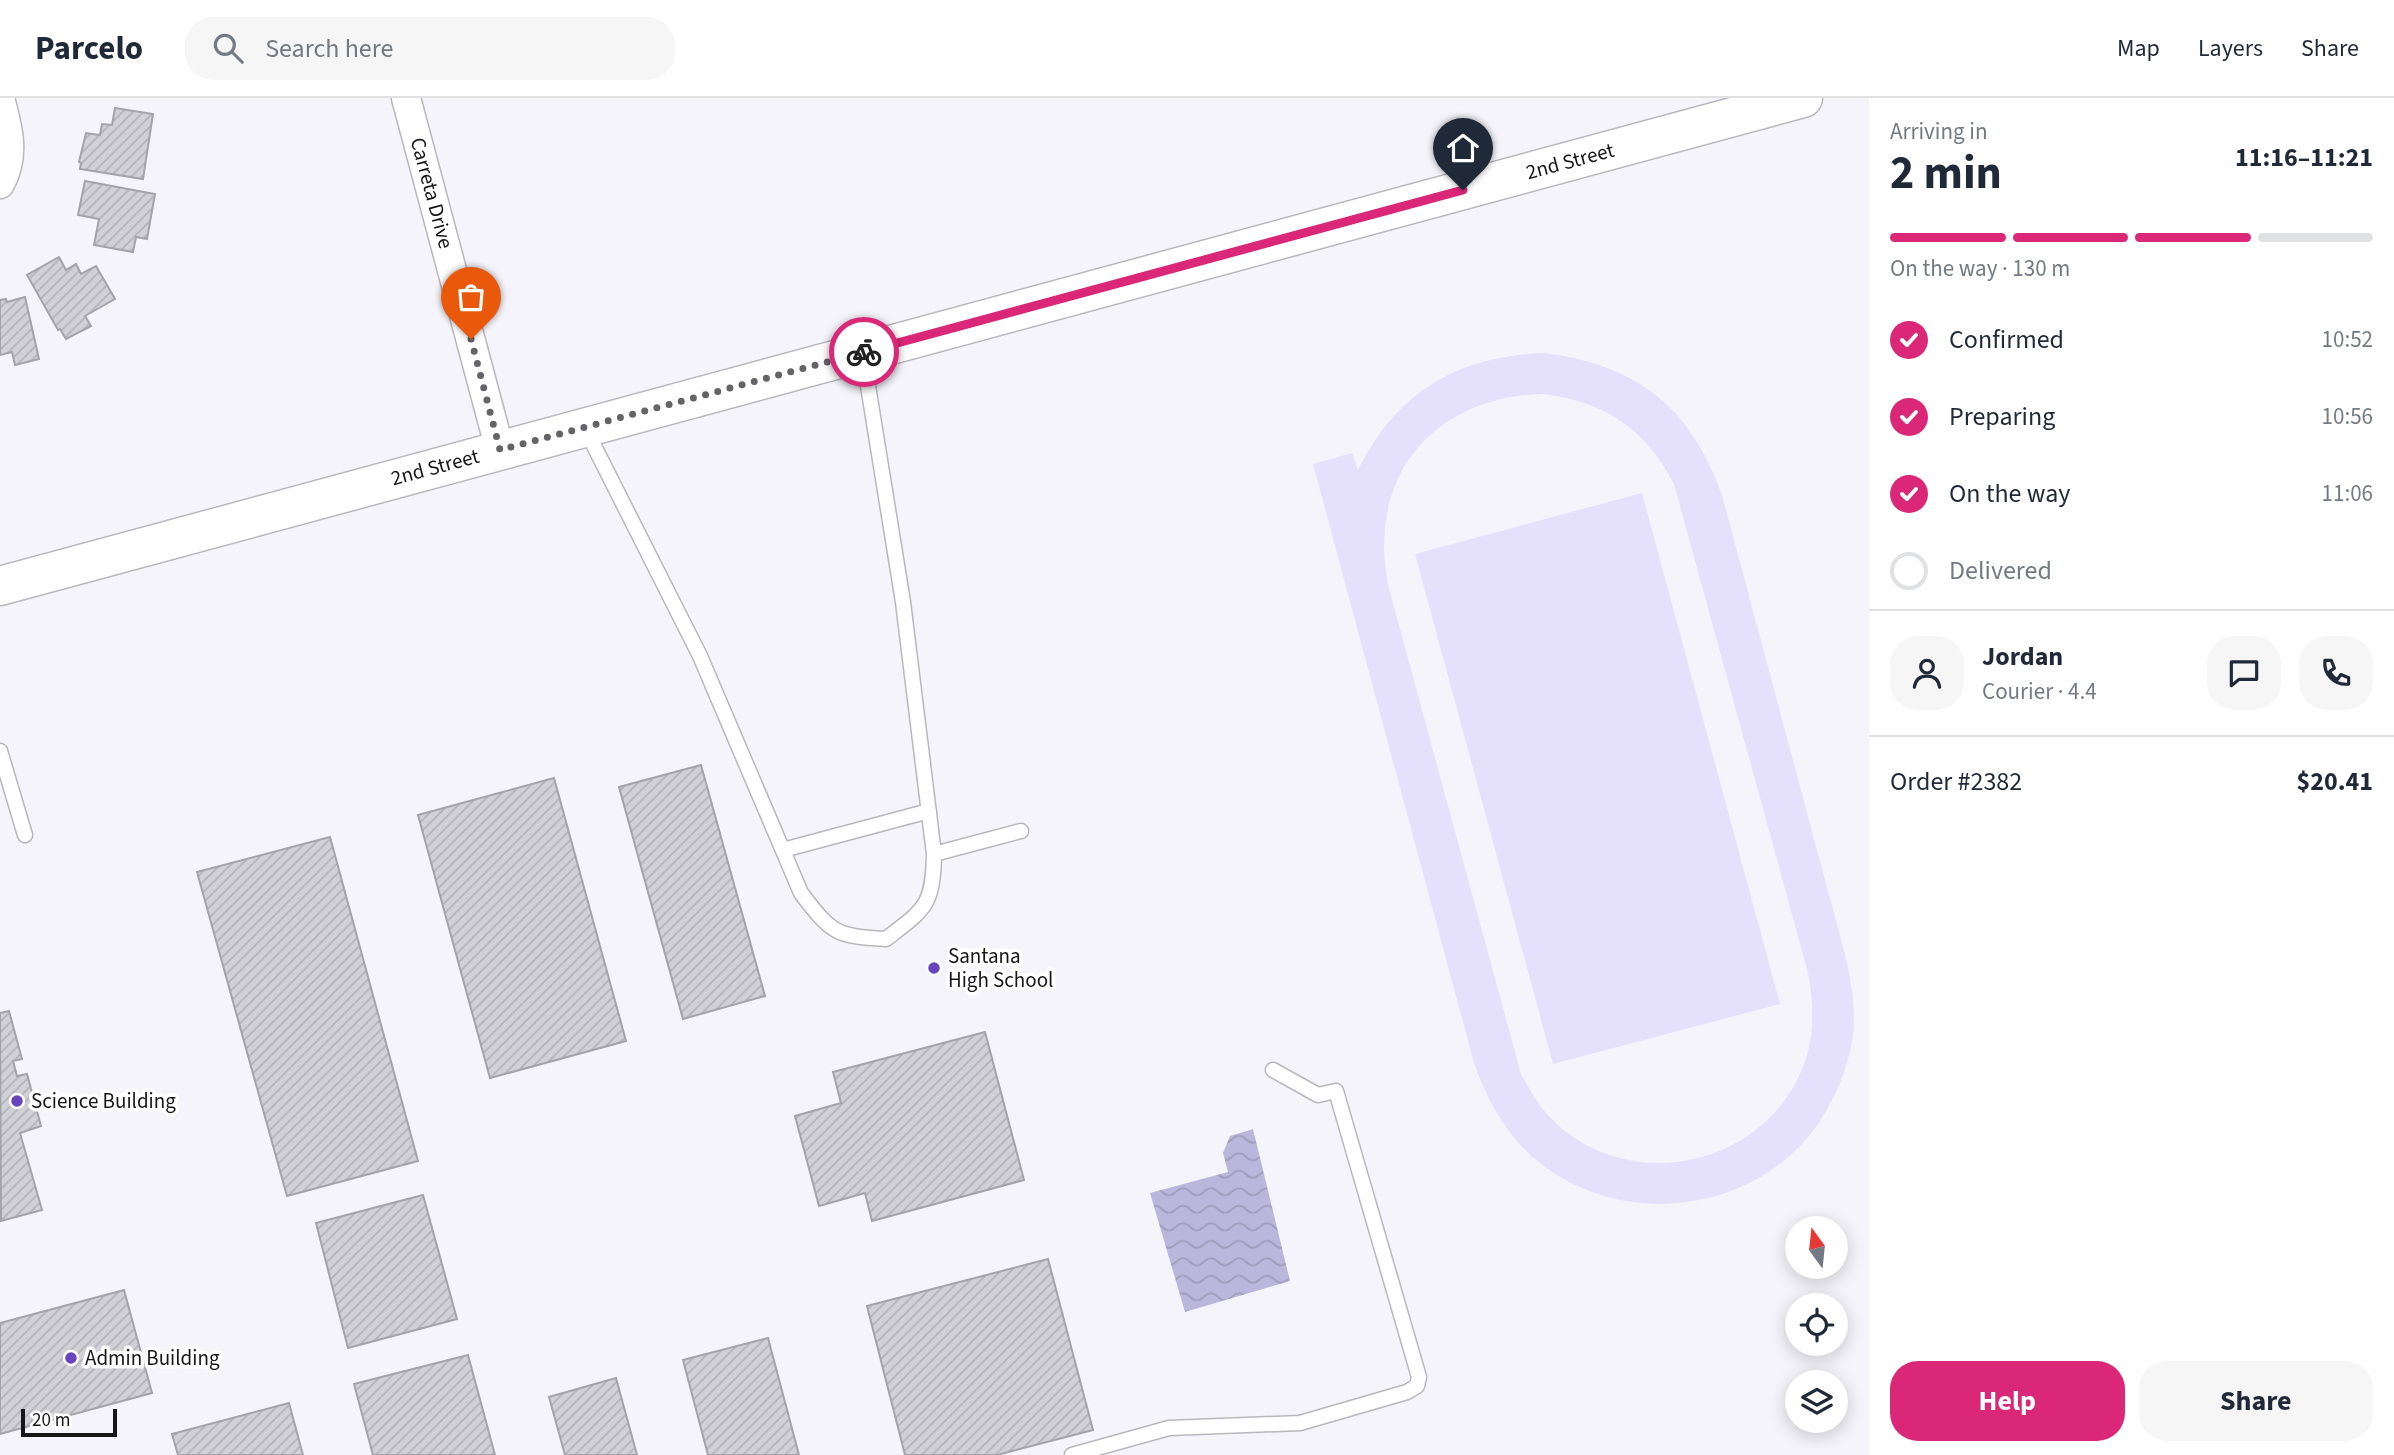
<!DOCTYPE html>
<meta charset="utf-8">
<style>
body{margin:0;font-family:"Source Sans 3",sans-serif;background:#f6f6f7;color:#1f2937;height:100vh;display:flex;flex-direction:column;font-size:26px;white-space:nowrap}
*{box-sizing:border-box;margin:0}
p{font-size:23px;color:#747a83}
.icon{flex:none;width:38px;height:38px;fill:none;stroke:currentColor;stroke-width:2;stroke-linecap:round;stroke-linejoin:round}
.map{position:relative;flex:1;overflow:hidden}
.details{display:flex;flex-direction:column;background:#fff;width:525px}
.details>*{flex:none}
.needle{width:46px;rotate:345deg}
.tools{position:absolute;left:1785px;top:1118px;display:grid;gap:14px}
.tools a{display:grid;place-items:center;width:63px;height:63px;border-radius:50%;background:#fff;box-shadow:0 4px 18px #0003;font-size:35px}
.scale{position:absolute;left:21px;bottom:18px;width:96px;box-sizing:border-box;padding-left:7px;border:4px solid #161619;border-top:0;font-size:19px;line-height:24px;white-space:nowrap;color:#161619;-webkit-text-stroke:5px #fff;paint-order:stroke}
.pin{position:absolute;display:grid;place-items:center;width:60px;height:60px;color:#fff;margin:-72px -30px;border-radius:50% 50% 50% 0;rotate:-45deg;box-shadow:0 0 7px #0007}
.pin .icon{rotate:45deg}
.courier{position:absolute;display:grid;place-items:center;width:70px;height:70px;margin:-35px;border:5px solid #db2777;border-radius:50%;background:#fff;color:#222;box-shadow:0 2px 9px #0007}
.summary em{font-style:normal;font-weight:700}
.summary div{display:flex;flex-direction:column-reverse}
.summary{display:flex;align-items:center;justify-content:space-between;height:119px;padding:0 21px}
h1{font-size:46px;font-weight:700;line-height:52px}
.bar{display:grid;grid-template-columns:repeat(4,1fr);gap:10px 7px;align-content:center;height:84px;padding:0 21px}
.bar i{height:9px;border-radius:5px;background:#e0e1e3}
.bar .on{background:#db2777}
.bar p{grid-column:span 4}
.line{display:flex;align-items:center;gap:18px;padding:0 21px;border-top:2px solid #e0e1e3}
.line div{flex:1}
.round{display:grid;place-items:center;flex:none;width:74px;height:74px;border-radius:28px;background:#f6f6f7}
ol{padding:0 21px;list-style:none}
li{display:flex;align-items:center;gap:21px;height:77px}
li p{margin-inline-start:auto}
li .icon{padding:7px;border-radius:50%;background:#db2777;color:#fff;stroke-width:4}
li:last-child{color:#747a83}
li i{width:38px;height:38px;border:4px solid #e0e1e3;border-radius:50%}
.button{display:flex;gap:14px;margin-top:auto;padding:14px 21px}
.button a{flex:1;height:80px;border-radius:28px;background:#db2777;color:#fff;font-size:28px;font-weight:700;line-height:80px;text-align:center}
.button a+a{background:#f6f6f7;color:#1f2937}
header{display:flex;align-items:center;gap:42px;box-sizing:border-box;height:98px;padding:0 35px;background:#fff;border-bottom:2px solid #e0e1e3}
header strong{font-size:33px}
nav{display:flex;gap:38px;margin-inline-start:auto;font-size:24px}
.search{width:490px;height:63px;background:#f6f6f7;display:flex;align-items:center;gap:18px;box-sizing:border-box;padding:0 24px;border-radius:28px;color:#747a83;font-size:26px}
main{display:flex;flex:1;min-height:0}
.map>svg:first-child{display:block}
</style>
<header>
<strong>Parcelo</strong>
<div class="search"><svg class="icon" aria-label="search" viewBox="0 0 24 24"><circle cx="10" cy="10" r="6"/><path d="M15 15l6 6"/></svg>Search here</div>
<nav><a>Map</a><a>Layers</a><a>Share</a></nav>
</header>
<main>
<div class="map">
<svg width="1869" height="1357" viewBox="0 0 1869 1357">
<defs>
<pattern id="water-waves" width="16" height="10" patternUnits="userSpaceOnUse" patternTransform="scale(1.75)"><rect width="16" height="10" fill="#bbb6dc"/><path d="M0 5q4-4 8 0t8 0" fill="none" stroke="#a09cbc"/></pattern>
<pattern id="building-hatch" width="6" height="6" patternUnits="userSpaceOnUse" patternTransform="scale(1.75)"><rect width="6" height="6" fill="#d1d0d7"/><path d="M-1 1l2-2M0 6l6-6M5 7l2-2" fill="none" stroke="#b3b2b8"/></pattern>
</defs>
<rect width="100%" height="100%" fill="#f5f4fb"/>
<path fill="#e5e1fd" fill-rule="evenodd" d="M 1545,255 C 1637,267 1691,309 1722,397 L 1847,864 C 1851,884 1854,902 1854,922 C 1853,959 1838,996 1818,1026 C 1756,1115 1625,1132 1540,1065 C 1507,1039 1488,1004 1474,965 L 1313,366 L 1352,355 L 1358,372 C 1398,293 1457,258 1545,255 ZM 1543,296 C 1605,304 1645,330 1674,386 L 1808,875 C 1814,907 1815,938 1803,969 C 1762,1072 1622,1099 1547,1016 C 1536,1004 1529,990 1521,976 L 1388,487 C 1367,378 1433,299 1543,296 Z
M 1642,395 L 1780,906 L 1553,966 L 1415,456 Z"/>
<path fill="url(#water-waves)" d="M 1253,1031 L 1290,1183 L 1185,1214 L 1150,1095 L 1228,1074 L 1223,1055 L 1230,1038 Z"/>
<path fill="url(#building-hatch)" stroke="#a4a3aa" stroke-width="2" d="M 115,10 L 153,16 L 143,81 L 80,71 L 81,65 L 79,64 L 86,35 L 100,37 L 102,26 L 112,27 Z
M 85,83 L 155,96 L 147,141 L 136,139 L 133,154 L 94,147 L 99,121 L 78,117 Z
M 59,159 L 66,172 L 76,166 L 81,176 L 96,168 L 115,201 L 85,218 L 91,228 L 66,241 L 60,231 L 58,232 L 27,177 Z
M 25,199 L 39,261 L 15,267 L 12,254 L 0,257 L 0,202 L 6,201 L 7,204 Z
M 701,667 L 765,898 L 683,921 L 619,689 Z
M 554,680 L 626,943 L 490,980 L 418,717 Z
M 330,739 L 418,1063 L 287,1098 L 197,774 Z
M 9,913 L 22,961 L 13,963 L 17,978 L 27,976 L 41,1028 L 20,1035 L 42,1112 L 1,1123 L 0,915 Z
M 985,934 L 1024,1082 L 872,1123 L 865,1095 L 819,1108 L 795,1018 L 841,1005 L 833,974 Z
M 423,1097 L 457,1221 L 348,1250 L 316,1125 Z
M 1048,1161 L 1093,1332 L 997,1357 L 905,1357 L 867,1208 Z
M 124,1192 L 152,1295 L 0,1336 L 0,1225 Z
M 768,1240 L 799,1357 L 708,1357 L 683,1262 Z
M 468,1257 L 495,1357 L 373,1357 L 354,1286 Z
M 616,1280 L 637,1357 L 565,1357 L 549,1299 Z
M 289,1305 L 303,1357 L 178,1357 L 172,1336 Z"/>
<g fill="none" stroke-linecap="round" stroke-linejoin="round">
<g stroke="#b8b7be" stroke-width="17">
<path id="lane" d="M 585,330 L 700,558 L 801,795 C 832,836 836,838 886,841 C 925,811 933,808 934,756 L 903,504 L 863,257
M 0,653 L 25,737
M 783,752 L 929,713
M 934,756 L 1021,733
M 1072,1357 L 1169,1330 L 1300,1325 L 1407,1294 L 1417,1288 L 1419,1279 L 1336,993 L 1318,997 L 1273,972"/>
</g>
<g stroke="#b8b7be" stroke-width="31">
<path id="street" d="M 406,0 L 500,352
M 0,86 C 16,57 8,30 0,0"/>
</g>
<g stroke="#b8b7be" stroke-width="41">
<path id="secondary" d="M 0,488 L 1803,0"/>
</g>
<use href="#lane" stroke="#fff" stroke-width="14"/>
<use href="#street" stroke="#fff" stroke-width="28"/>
<use href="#secondary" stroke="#fff" stroke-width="38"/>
</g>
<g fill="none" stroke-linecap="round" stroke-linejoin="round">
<path stroke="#646468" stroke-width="7" stroke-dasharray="0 12.6" d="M 471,241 L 500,352 L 864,254"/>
<path stroke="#db2777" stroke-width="9" d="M 864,254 L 1463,92"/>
</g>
<g fill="#6745bd" stroke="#fff" stroke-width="2.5">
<circle cx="934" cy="870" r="7"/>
<circle cx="17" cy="1003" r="7"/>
<circle cx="71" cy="1260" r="7"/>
</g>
<g text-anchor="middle" stroke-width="7" stroke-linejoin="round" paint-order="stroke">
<g font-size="21" fill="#161619" stroke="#fff">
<text transform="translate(1570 63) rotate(-15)" y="7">2nd Street</text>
<text transform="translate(432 95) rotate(75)" y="7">Carreta Drive</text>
<text transform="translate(435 369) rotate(-15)" y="7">2nd Street</text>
</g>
<g font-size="21" fill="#161619" stroke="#fff" text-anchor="start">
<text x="948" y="865">Santana<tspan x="948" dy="24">High School</tspan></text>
<text x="31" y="1010">Science Building</text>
<text x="85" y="1267">Admin Building</text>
</g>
</g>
</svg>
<div class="tools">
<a><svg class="needle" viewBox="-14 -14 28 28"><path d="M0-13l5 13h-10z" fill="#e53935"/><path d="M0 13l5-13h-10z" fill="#747a83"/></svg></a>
<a><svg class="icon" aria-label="locate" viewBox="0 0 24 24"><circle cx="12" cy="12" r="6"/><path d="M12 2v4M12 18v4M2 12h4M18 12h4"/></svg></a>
<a><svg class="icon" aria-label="layers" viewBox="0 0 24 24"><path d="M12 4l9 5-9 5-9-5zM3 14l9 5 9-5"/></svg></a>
</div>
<div class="scale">20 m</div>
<div class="pin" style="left:471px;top:241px;background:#ea580c"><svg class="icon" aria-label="bag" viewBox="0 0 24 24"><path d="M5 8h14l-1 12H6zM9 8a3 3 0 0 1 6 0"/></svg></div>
<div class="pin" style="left:1463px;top:92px;background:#1f2937"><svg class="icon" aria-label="home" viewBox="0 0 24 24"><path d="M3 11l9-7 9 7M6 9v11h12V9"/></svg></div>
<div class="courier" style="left:864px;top:254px"><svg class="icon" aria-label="bike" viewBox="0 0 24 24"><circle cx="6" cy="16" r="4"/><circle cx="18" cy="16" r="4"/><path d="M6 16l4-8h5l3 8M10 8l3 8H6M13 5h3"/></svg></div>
</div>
<section class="details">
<div class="summary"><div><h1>2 min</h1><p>Arriving in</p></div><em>11:16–11:21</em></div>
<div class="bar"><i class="on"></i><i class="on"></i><i class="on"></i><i></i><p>On the way · 130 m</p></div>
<ol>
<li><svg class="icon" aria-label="check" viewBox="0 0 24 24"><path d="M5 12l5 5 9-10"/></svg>Confirmed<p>10:52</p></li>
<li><svg class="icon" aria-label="check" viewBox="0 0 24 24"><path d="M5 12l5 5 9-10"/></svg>Preparing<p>10:56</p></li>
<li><svg class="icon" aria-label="check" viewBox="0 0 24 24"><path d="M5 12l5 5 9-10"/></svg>On the way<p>11:06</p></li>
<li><i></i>Delivered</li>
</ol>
<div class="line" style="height:126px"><a class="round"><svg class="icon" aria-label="person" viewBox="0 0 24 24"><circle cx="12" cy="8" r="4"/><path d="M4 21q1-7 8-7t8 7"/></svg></a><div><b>Jordan</b><p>Courier · 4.4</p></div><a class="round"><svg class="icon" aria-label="chat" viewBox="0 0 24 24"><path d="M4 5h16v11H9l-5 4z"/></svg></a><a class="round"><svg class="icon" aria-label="phone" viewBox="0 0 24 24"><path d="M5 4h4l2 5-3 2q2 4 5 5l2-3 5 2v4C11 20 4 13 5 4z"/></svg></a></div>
<div class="line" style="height:91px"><div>Order #2382</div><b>$20.41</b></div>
<div class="button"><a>Help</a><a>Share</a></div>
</section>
</main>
